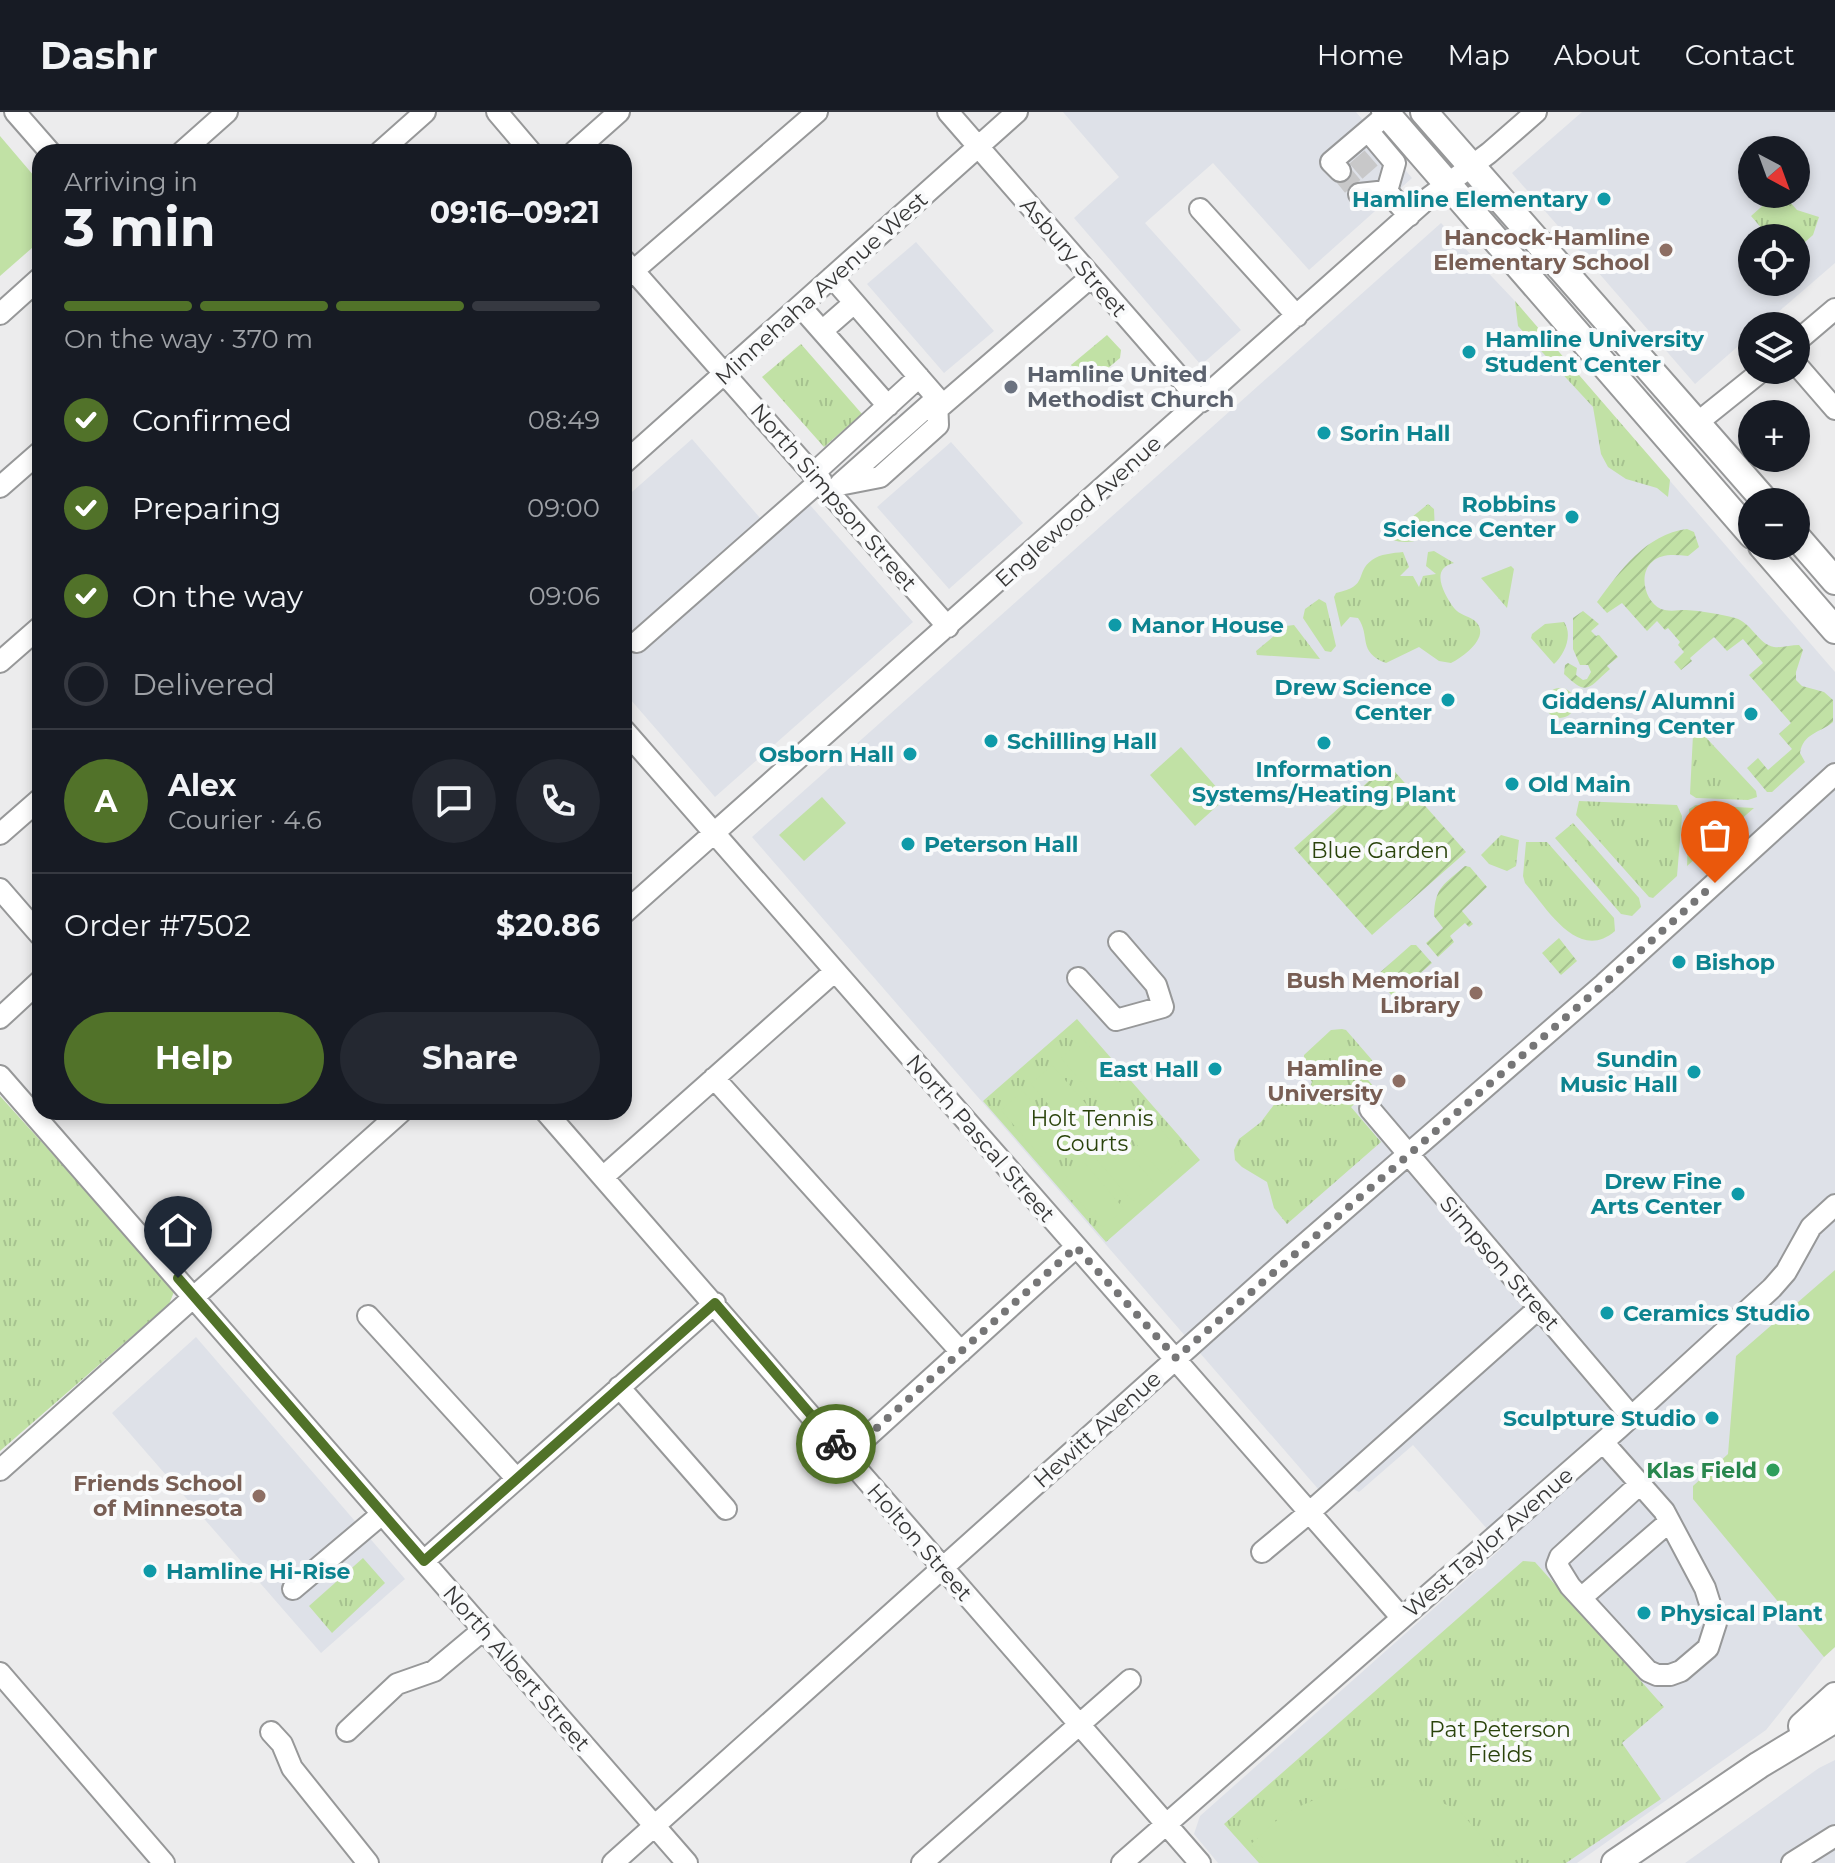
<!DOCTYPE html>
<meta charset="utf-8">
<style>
body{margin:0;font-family:Montserrat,sans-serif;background:#242831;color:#f1f3f6;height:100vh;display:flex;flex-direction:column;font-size:30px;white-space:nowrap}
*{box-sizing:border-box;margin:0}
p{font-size:26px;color:#9ea1a6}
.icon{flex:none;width:44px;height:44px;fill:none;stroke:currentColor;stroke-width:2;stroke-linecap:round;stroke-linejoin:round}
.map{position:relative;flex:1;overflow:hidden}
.side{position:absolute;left:32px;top:32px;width:600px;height:976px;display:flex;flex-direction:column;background:#171b24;border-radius:24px;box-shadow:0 4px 12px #0003}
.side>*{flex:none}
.needle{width:52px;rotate:139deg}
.tools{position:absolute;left:1738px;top:24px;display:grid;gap:16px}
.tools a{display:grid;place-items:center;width:72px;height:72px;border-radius:50%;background:#171b24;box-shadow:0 4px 12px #0003;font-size:40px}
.pin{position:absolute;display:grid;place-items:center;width:68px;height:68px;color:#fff;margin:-82px -34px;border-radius:50% 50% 50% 0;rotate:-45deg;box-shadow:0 0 8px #0007}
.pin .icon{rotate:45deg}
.courier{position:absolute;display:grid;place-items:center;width:80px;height:80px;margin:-40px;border:6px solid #517229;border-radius:50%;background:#fff;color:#222;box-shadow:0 2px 10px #0007}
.overview em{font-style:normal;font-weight:700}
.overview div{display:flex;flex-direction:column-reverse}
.overview{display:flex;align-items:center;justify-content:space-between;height:136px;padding:0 32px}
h1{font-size:52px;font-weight:700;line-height:60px}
.bar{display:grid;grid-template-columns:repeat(4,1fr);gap:12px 8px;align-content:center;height:96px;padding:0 32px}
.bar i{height:10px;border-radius:6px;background:#363941}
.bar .current{background:#517229}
.bar p{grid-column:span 4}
.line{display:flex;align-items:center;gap:20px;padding:0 32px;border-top:2px solid #363941}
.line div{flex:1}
.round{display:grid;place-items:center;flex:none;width:84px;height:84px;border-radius:42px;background:#242831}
ol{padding:0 32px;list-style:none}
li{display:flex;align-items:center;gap:24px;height:88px}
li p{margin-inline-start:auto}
li .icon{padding:8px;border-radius:50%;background:#517229;color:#fff;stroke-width:4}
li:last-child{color:#9ea1a6}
li i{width:44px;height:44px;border:4px solid #363941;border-radius:50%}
.button{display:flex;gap:16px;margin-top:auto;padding:16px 32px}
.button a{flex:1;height:92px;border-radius:48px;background:#517229;color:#fff;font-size:32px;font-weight:700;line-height:92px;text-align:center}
.button a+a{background:#242831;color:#f1f3f6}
header{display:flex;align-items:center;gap:48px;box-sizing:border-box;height:112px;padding:0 40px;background:#171b24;border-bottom:2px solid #363941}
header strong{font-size:38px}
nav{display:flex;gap:44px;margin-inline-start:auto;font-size:28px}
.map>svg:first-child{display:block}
</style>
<header>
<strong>Dashr</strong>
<nav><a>Home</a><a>Map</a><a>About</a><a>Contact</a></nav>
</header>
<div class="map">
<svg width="1835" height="1751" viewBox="0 0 1835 1751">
<defs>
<pattern id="grass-tufts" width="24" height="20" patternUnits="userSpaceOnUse" patternTransform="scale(2)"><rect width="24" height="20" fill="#c1e1a5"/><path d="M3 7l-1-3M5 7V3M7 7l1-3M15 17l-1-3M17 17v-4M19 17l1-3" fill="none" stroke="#a6c28f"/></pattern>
<pattern id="garden-furrows" width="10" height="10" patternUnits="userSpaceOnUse" patternTransform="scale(2)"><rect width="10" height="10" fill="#c1e1a5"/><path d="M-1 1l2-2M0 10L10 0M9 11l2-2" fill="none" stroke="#a6c28f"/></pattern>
</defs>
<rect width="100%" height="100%" fill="#ececed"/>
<path fill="#dee1e8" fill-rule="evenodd" d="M 1063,0 L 1356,0 L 1412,66 L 1309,158 L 1213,51 L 1145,111 L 1241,218 L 1201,253 L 1074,106 L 1119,65 Z
M 1582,0 L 1835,0 L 1835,151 L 1762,214 L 1752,214 L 1752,222 L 1695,272 L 1512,61 ZM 1752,38 L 1796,38 L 1796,82 L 1752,82 ZM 1752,126 L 1796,126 L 1796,170 L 1752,170 Z
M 1441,111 L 1513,187 L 1835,560 L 1835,1535 L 1824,1545 L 1766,1618 L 1577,1751 L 1218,1751 L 1194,1722 L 1200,1704 L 1503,1435 L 1413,1333 L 1359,1380 L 1344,1372 L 1332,1393 L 752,725 Z
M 916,130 L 994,219 L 944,261 L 867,172 Z
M 692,327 L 760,406 L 795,376 L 913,510 L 715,685 L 624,580 L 624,387 Z
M 951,330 L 1023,411 L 949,477 L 877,395 Z
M 196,1225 L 405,1467 L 321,1541 L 112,1301 Z
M 1835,1648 L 1835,1751 L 1685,1751 L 1819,1656 Z"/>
<path fill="url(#grass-tufts)" d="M 1776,82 L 1783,82 L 1797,98 L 1819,105 L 1813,123 L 1796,138 L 1796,126 L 1770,126 L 1751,104 Z
M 1515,189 L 1670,368 L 1668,385 L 1657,376 L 1626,367 L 1608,355 L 1601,342 L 1593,295 L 1518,214 Z
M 1107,223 L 1121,238 L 1120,246 L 1100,263 L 1081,265 L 1071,253 Z
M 801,232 L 862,302 L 824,335 L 762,265 Z
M 1428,392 L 1434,397 C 1434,402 1435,407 1434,412 C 1431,429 1406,433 1393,428 L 1395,419 Z
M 1434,439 L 1454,451 C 1430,456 1443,481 1454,496 C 1459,503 1469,504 1475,509 C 1492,524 1463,545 1451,551 L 1439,549 L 1419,535 L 1386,551 C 1357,540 1371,524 1358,506 L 1350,505 L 1341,515 L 1334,485 L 1336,481 C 1370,474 1354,461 1372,448 C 1380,442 1393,441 1403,440 L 1409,455 L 1400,464 L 1413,464 L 1419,475 L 1423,464 L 1436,462 L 1426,454 L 1428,440 Z
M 1511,454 L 1514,457 L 1507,496 L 1481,466 Z
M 1319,487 L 1326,491 L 1336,534 L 1331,540 L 1325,539 L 1303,506 L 1305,497 Z
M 1564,510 C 1573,523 1565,542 1554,552 L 1531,526 L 1532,522 L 1545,512 Z
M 1294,513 L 1320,547 L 1257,543 L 1256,539 L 1286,514 Z
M1545 591a15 15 0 1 1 30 0a15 15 0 1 1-30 0Z
M 1698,617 L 1756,679 L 1757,685 L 1748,688 L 1696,686 L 1690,682 L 1693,623 L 1694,620 Z
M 1579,689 L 1677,693 L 1682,704 L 1677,764 L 1653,786 L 1649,785 L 1576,703 Z
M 1696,693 L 1754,696 L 1687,754 L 1689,697 Z
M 1573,711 L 1639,786 L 1641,795 L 1632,804 L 1621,802 L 1555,726 Z
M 1501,723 L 1519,728 L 1516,754 L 1507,759 L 1489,752 L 1481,743 Z
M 1526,730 L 1547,730 L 1614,806 L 1615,819 C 1578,851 1547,796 1525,771 L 1523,764 Z
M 1077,907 L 1200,1048 L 1106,1130 L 983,989 Z
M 1342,917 L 1346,918 L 1372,948 L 1373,952 L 1368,956 L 1307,953 L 1304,949 L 1304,943 L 1331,918 Z
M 1306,960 L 1363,962 L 1374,975 L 1351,995 L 1381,1030 L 1287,1112 L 1274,1096 L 1267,1070 L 1242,1055 L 1235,1048 L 1234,1038 L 1239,1027 L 1261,1010 L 1279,986 L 1310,975 L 1312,970 Z
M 0,984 L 171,1173 L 174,1180 L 169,1192 L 0,1339 Z
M 363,1446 L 385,1471 L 332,1521 L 309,1494 Z
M 1523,1449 L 1535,1450 L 1664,1595 L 1622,1631 L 1661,1687 L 1566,1751 L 1259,1751 L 1224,1712 Z"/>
<path fill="url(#garden-furrows)" d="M 1687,417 L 1694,420 L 1699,435 L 1688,444 C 1675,443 1662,441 1652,450 C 1638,462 1645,490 1661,497 C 1669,500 1678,498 1686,498 C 1702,499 1720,502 1735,506 C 1752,511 1758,532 1774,535 C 1782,536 1791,533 1799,533 L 1803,538 L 1796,560 L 1796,568 L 1802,574 L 1824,580 L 1833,588 L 1833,610 C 1820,621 1803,621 1800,641 L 1805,650 L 1772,680 L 1767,680 L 1747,656 L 1758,646 L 1768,658 L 1792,637 L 1779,622 L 1791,611 L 1749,563 L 1763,551 L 1743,527 L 1727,539 L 1714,525 L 1690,546 L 1692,549 L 1681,558 L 1674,550 L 1684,540 L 1678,533 L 1680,530 L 1668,516 L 1665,518 L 1657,509 L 1647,519 L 1622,491 L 1607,501 L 1597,490 C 1620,459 1646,422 1687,417 Z
M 1583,499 L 1599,512 L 1591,519 L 1596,524 L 1599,523 L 1618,545 L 1607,554 L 1610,557 C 1588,576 1588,585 1564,562 L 1565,553 L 1568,551 L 1577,556 L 1576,563 L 1583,568 L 1587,567 L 1591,560 L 1588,553 L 1580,553 L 1573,537 L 1573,506 Z
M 1388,652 L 1466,740 L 1372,823 L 1294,736 Z
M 1465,754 L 1470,755 L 1487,775 L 1462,799 L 1473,812 L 1469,815 L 1465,811 L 1450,824 L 1454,830 L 1438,845 L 1426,831 L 1443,816 L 1434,804 C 1435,774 1444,773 1465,754 Z
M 1559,826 L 1577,849 L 1561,863 L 1542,841 Z
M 1411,833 L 1416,833 L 1432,851 L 1393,885 L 1376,864 Z"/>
<path fill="#c1e1a5" d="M 0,24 L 40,71 L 40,129 L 0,164 Z
M 1181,635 L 1226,686 L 1195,714 L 1150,663 Z
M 822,685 L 846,711 L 804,749 L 779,723 Z
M 1083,927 L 1123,974 L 1101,993 L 1061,946 Z
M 1052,953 L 1093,1000 L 1071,1019 L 1031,972 Z
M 1023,979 L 1063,1026 L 1041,1045 L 1001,998 Z
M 1144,998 L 1184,1044 L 1163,1063 L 1122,1016 Z
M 1114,1024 L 1154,1071 L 1133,1089 L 1092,1043 Z
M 1084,1050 L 1124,1097 L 1102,1115 L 1062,1069 Z
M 1835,1158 L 1835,1535 L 1824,1545 L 1693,1387 L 1693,1374 L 1728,1342 L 1736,1244 Z
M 1397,1672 L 1459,1698 L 1504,1751 L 1268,1751 L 1251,1732 L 1285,1701 L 1336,1678 Z"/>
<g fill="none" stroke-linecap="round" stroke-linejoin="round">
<path stroke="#c8c8c9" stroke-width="20" stroke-dasharray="20 10" stroke-linecap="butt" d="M 1357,45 L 1376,67
M 1340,59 L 1359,82"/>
<g stroke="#979899" stroke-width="24">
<path id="minor" d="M 15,0 L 50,40
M 497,0 L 531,40
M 948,0 L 1201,290
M 1368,19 L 1395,51 L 1387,79 L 1409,104
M 182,40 L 227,0
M 380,40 L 425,0
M 574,40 L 619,0
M 1340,59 L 1331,50 L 1378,10
M 1359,82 L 1387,79
M 1200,97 L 1297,204
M 624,148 L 948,515
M 832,165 L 937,286 L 938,313 L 880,365 L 839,373
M 624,167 L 817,0
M 800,194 L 888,294
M 0,202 L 40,166
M 822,219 L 854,191
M 1796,230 L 1835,197
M 1796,252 L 1835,297
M 939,296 L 1091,165
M 1697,311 L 1763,258
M 624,351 L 1017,0
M 814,361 L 919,265
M 840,372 L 937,286
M 0,375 L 40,340
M 637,530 L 821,368
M 0,550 L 40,515
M 624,618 L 1401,1505
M 0,722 L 40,687
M 0,777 L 40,823
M 624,801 L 1427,87 L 1489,41 L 1536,0
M 1078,866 L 1116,908 L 1163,895 L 1156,873 L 1119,830
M 0,906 L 40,869
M 0,964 L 687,1751
M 714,966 L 961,1240
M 1370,997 L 1631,1304
M 546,1000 L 1200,1751
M 603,1065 L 835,859
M 368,1204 L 516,1366
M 619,1275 L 726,1397
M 1603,1330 L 1664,1399 L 1705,1476 L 1716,1511 L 1708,1536 L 1681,1559 L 1670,1563 L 1657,1563 L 1648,1559 L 1570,1474 L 1557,1453 L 1560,1445 L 1640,1372
M 846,1344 L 1076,1135
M 0,1358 L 401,1000
M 1262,1440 L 1310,1400 L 1539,1196
M 424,1449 L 715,1191
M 293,1477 L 382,1402
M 1581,1486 L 1669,1410
M 0,1561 L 164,1751
M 347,1619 L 397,1572 L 434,1559 L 483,1518
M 271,1620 L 282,1632 L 292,1656 L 368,1751
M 613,1751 L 1283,1151 L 1604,872 L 1835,662
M 922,1751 L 1130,1568
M 1122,1751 L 1619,1316 L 1772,1176 L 1786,1160 L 1811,1115 L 1835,1093
M 1792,1751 L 1835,1724"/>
</g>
<g stroke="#979899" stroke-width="30">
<path id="major" d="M 1385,0 L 1752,423
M 1424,0 L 1766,390
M 1796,424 L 1835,469
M 1762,434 L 1835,518
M 1802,1614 L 1835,1584
M 1615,1751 L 1759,1653 L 1835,1607"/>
</g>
<use href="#minor" stroke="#fff" stroke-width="20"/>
<use href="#major" stroke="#fff" stroke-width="26"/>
</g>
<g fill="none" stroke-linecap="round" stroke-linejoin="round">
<path stroke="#767677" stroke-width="8" stroke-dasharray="0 14.4" d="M 836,1332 L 846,1344 L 1076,1135 L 1176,1246 L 1604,872 L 1715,771"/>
<path stroke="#517229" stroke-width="10" d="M 178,1166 L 424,1449 L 715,1191 L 836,1332"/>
</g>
<g fill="#0f9aa8" stroke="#f9fafb" stroke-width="3">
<circle cx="1604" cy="87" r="8"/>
<circle cx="1469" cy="240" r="8"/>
<circle cx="1324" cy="321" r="8"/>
<circle cx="1572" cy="405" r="8"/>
<circle cx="1115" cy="513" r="8"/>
<circle cx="1448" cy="588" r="8"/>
<circle cx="1751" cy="602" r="8"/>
<circle cx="991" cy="629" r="8"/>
<circle cx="1324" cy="631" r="8"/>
<circle cx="910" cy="642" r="8"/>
<circle cx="1512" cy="672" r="8"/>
<circle cx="908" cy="732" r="8"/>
<circle cx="1679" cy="850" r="8"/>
<circle cx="1215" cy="957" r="8"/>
<circle cx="1694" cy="960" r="8"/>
<circle cx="1738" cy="1082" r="8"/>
<circle cx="1607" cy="1201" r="8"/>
<circle cx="1712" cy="1306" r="8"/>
<circle cx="150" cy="1459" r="8"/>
<circle cx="1644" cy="1501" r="8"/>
</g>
<g fill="#8d6e63" stroke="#f9fafb" stroke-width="3">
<circle cx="1666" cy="138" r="8"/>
<circle cx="1476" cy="881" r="8"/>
<circle cx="1399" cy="969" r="8"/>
<circle cx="259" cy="1384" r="8"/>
</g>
<circle fill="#6b7280" stroke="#f9fafb" stroke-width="3" cx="1011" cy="275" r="8"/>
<circle fill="#2e9e5b" stroke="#f9fafb" stroke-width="3" cx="1773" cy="1358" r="8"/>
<g text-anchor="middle" stroke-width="8" stroke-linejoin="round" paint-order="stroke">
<g font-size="22" font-weight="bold" fill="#0d838f" stroke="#f9fafb" text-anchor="start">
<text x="1588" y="95" text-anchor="end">Hamline Elementary</text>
<text x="1485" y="235">Hamline University<tspan x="1485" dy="25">Student Center</tspan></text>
<text x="1340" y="329">Sorin Hall</text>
<text x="1556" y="400" text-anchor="end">Robbins<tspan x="1556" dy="25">Science Center</tspan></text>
<text x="1131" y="521">Manor House</text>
<text x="1432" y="583" text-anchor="end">Drew Science<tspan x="1432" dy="25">Center</tspan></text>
<text x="1735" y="597" text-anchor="end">Giddens/ Alumni<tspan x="1735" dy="25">Learning Center</tspan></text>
<text x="1007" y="637">Schilling Hall</text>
<text x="894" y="650" text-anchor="end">Osborn Hall</text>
<text x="1324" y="665" text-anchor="middle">Information<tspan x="1324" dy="25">Systems/Heating Plant</tspan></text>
<text x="1528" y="680">Old Main</text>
<text x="924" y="740">Peterson Hall</text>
<text x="1695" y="858">Bishop</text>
<text x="1678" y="955" text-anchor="end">Sundin<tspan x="1678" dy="25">Music Hall</tspan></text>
<text x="1199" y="965" text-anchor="end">East Hall</text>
<text x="1722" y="1077" text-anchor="end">Drew Fine<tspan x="1722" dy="25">Arts Center</tspan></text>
<text x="1623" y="1209">Ceramics Studio</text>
<text x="1696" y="1314" text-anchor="end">Sculpture Studio</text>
<text x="166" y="1467">Hamline Hi-Rise</text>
<text x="1660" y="1509">Physical Plant</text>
</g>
<g font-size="22" font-weight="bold" fill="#785e54" stroke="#f9fafb" text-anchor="end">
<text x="1650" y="133">Hancock-Hamline<tspan x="1650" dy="25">Elementary School</tspan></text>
<text x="1460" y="876">Bush Memorial<tspan x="1460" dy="25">Library</tspan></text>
<text x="1383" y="964">Hamline<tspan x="1383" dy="25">University</tspan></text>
<text x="243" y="1379">Friends School<tspan x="243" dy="25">of Minnesota</tspan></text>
</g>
<g font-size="22" fill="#373737" stroke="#f9fafb">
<text transform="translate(1074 145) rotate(49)" y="8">Asbury Street</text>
<text transform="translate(821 176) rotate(-42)" y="8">Minnehaha Avenue West</text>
<text transform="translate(834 385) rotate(49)" y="8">North Simpson Street</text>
<text transform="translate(1078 399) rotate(-42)" y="8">Englewood Avenue</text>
<text transform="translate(981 1026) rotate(49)" y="8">North Pascal Street</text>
<text transform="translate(1500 1151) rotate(49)" y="8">Simpson Street</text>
<text transform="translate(1097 1317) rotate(-42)" y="8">Hewitt Avenue</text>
<text transform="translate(920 1430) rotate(49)" y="8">Holton Street</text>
<text transform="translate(1488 1430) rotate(-41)" y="8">West Taylor Avenue</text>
<text transform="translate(517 1556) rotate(49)" y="8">North Albert Street</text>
</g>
<g font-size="22" font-weight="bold" fill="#5b616d" stroke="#f9fafb" text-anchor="start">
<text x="1027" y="270">Hamline United<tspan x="1027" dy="25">Methodist Church</tspan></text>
</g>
<g font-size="22" fill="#2a430b" stroke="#f9fafb">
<text x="1380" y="746">Blue Garden</text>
<text x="1092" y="1014">Holt Tennis<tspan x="1092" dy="25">Courts</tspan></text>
<text x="1500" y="1625">Pat Peterson<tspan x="1500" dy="25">Fields</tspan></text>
</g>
<g font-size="22" font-weight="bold" fill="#27864d" stroke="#f9fafb" text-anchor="end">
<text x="1757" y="1366">Klas Field</text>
</g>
</g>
</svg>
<div class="tools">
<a><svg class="needle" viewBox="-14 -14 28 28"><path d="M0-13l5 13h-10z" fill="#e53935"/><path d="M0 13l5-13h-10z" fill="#9ea1a6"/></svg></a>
<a><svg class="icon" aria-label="locate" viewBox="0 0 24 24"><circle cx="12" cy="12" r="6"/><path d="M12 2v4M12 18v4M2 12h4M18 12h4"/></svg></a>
<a><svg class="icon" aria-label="layers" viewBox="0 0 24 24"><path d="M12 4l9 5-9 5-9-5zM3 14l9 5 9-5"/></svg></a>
<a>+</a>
<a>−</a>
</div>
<div class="pin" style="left:1715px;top:771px;background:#ea580c"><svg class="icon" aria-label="bag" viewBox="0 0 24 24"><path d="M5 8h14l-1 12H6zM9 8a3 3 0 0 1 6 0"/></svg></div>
<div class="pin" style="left:178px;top:1166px;background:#1f2937"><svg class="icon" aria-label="home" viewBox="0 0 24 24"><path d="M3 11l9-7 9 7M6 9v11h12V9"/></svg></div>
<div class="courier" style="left:836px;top:1332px"><svg class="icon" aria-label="bike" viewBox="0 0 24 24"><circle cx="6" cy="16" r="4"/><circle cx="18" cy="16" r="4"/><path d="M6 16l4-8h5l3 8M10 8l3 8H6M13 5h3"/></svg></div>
<section class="side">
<div class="overview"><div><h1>3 min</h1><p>Arriving in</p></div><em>09:16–09:21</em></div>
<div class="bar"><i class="current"></i><i class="current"></i><i class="current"></i><i></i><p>On the way · 370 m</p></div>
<ol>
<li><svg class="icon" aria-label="check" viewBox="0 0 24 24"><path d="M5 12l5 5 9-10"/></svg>Confirmed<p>08:49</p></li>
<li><svg class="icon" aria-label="check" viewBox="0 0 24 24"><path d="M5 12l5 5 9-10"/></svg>Preparing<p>09:00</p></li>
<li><svg class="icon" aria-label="check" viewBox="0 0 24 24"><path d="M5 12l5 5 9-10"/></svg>On the way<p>09:06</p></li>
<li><i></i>Delivered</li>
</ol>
<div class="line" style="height:144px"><b class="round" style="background:#517229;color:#fff">A</b><div><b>Alex</b><p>Courier · 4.6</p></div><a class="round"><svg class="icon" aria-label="chat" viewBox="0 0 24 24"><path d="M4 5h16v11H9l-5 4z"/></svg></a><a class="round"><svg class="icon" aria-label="phone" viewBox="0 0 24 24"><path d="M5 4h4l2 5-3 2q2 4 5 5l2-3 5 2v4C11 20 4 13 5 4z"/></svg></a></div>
<div class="line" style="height:104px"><div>Order #7502</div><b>$20.86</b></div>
<div class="button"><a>Help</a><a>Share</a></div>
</section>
</div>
